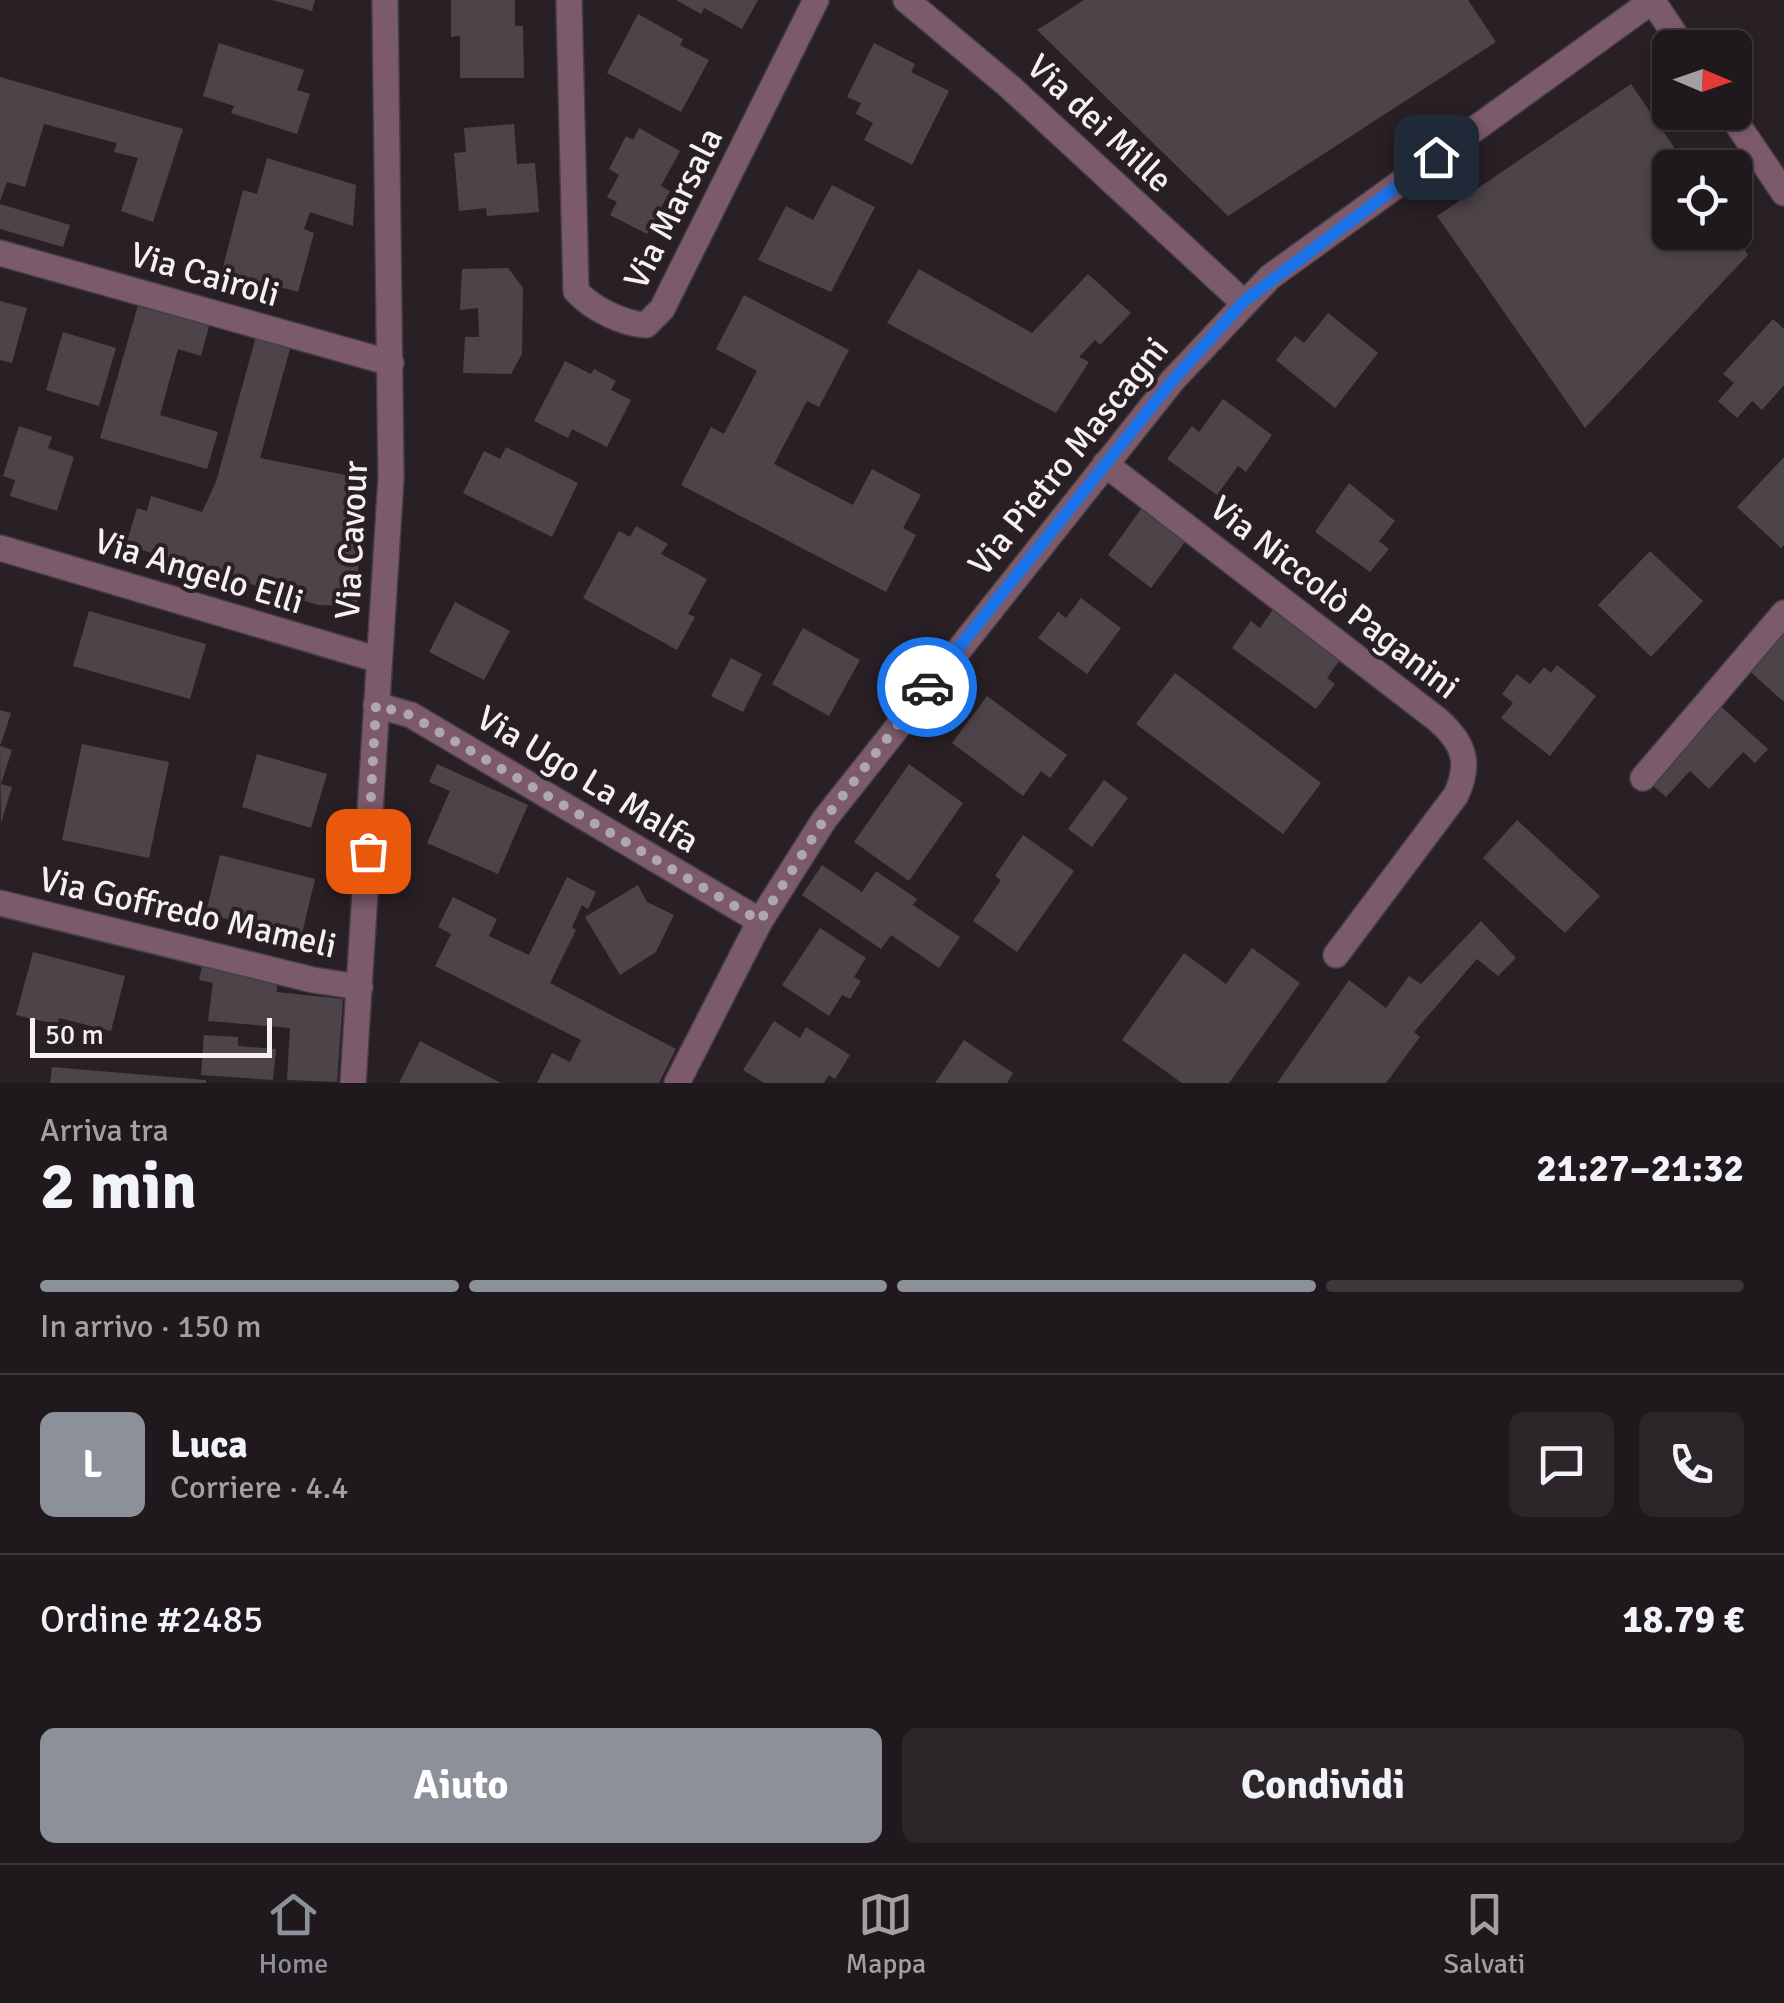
<!DOCTYPE html>
<html lang="it">
<meta charset="utf-8">
<style>
body{margin:0;font-family:Signika,sans-serif;background:#2c2529;color:#f1f3f6;height:100vh;display:flex;flex-direction:column;font-size:38px;white-space:nowrap}
*{box-sizing:border-box;margin:0}
p{font-size:32px;color:#a1a0a3}
.icon{flex:none;width:55px;height:55px;fill:none;stroke:currentColor;stroke-width:2;stroke-linecap:round;stroke-linejoin:round}
.map{position:relative;height:1083px;overflow:hidden}
.panel{display:flex;flex-direction:column;background:#1f181c;flex:1}
.panel>*{flex:none}
.needle{width:65px;rotate:92deg}
.buttons{position:absolute;left:1652px;top:30px;display:grid;gap:20px}
.buttons a{display:grid;place-items:center;width:100px;height:100px;border-radius:15px;background:#1f181c;box-shadow:0 2px 8px #0004,0 0 0 2px #3c373b;font-size:50px}
.scale{position:absolute;left:30px;bottom:25px;width:242px;box-sizing:border-box;padding-left:10px;border:5px solid #f6eff3;border-top:0;font-size:28px;line-height:35px;white-space:nowrap;color:#f6eff3;-webkit-text-stroke:8px #292025;paint-order:stroke}
.pin{position:absolute;display:grid;place-items:center;width:85px;height:85px;color:#fff;margin:-42px;border-radius:20px;box-shadow:0 5px 15px #0006}
.courier{position:absolute;display:grid;place-items:center;width:100px;height:100px;margin:-50px;border:8px solid #1a73e8;border-radius:50%;background:#fff;color:#222;box-shadow:0 2px 12px #0007}
.overview em{font-style:normal;font-weight:700}
.overview div{display:flex;flex-direction:column-reverse}
.overview{display:flex;align-items:center;justify-content:space-between;height:170px;padding:0 40px}
h1{font-size:65px;font-weight:700;line-height:75px}
.bar{display:grid;grid-template-columns:repeat(4,1fr);gap:15px 10px;align-content:center;height:120px;padding:0 40px}
.bar i{height:12px;border-radius:8px;background:#3c373b}
.bar .active{background:#8c9099}
.bar p{grid-column:span 4}
.line{display:flex;align-items:center;gap:25px;padding:0 40px;border-top:2px solid #3c373b}
.line div{flex:1}
.round{display:grid;place-items:center;flex:none;width:105px;height:105px;border-radius:15px;background:#2c2529}
.action{display:flex;gap:20px;margin-top:auto;padding:20px 40px}
.action a{flex:1;height:115px;border-radius:15px;background:#8c9099;color:#fff;font-size:40px;font-weight:700;line-height:115px;text-align:center}
.action a+a{background:#2c2529;color:#f1f3f6}
.dock{display:flex;justify-content:space-around;align-items:center;height:140px;border-top:2px solid #3c373b;background:#1f181c;font-size:28px;color:#a1a0a3}
.dock a{display:grid;justify-items:center;gap:5px}
.dock .active{color:#8c9099}
.map>svg:first-child{display:block}
</style>
<div class="map">
<svg width="1784" height="1083" viewBox="0 0 1784 1083">
<rect width="100%" height="100%" fill="#292025"/>
<path fill="#4d4449" d="M 272,0 L 315,0 L 312,11 Z
M 451,0 L 515,0 L 515,26 L 523,26 L 524,78 L 460,78 L 460,36 L 451,37 Z
M 676,0 L 758,0 L 742,29 L 704,8 L 701,14 Z
M 1084,0 L 1468,0 L 1496,42 L 1228,216 L 1037,30 Z
M 638,14 L 683,39 L 680,45 L 709,60 L 681,112 L 607,73 Z
M 219,43 L 304,70 L 297,90 L 310,94 L 297,134 L 231,113 L 234,106 L 203,96 Z
M 874,43 L 915,64 L 911,72 L 949,91 L 912,165 L 864,140 L 873,123 L 856,114 L 861,103 L 847,97 Z
M 0,77 L 183,129 L 153,222 L 121,211 L 138,158 L 114,152 L 117,143 L 44,124 L 25,187 L 7,182 L 0,201 Z
M 1631,84 L 1688,168 L 1670,168 L 1670,232 L 1733,232 L 1748,255 L 1585,428 L 1437,216 Z
M 514,124 L 517,164 L 535,163 L 539,212 L 487,216 L 486,208 L 459,211 L 454,153 L 466,152 L 464,128 Z
M 639,128 L 680,151 L 661,186 L 670,191 L 647,234 L 610,215 L 617,202 L 607,197 L 619,175 L 609,169 L 626,136 L 633,140 Z
M 267,158 L 356,185 L 353,226 L 310,212 L 304,229 L 314,233 L 298,292 L 222,271 L 243,190 L 257,194 Z
M 832,185 L 875,207 L 831,292 L 758,260 L 786,206 L 813,220 Z
M 0,204 L 70,225 L 63,247 L 0,229 Z
M 508,268 L 523,288 L 522,354 L 511,374 L 463,373 L 465,337 L 479,337 L 478,308 L 460,310 L 462,269 Z
M 919,269 L 1032,333 L 1088,274 L 1131,313 L 1100,345 L 1095,340 L 1079,357 L 1089,362 L 1056,413 L 887,323 Z
M 744,295 L 849,350 L 819,407 L 807,401 L 774,464 L 853,505 L 872,469 L 921,495 L 903,528 L 916,535 L 886,592 L 681,485 L 711,427 L 724,434 L 757,371 L 716,349 Z
M 0,301 L 27,308 L 12,363 L 0,360 Z
M 138,305 L 209,326 L 201,356 L 178,349 L 160,415 L 218,432 L 207,469 L 100,438 Z
M 1328,313 L 1378,353 L 1335,408 L 1276,360 L 1295,336 L 1304,343 Z
M 1773,319 L 1784,329 L 1784,385 L 1762,410 L 1752,401 L 1737,418 L 1718,401 L 1734,383 L 1723,374 Z
M 63,332 L 116,348 L 99,406 L 46,390 Z
M 256,336 L 291,345 L 260,458 L 361,478 L 357,606 L 318,605 L 126,545 L 137,508 L 147,511 L 151,496 L 202,512 L 216,482 Z
M 565,361 L 591,374 L 594,369 L 616,381 L 611,390 L 631,400 L 607,447 L 572,429 L 568,438 L 534,421 Z
M 1223,399 L 1272,435 L 1246,472 L 1238,466 L 1217,495 L 1167,459 L 1192,426 L 1199,432 Z
M 19,426 L 52,437 L 48,448 L 74,457 L 57,511 L 10,496 L 15,480 L 3,476 Z
M 506,447 L 578,483 L 552,537 L 463,493 L 484,451 L 500,459 Z
M 1784,457 L 1784,545 L 1781,548 L 1737,507 Z
M 1349,483 L 1395,521 L 1379,541 L 1389,549 L 1370,572 L 1315,532 Z
M 1141,509 L 1185,542 L 1151,588 L 1108,555 Z
M 636,526 L 668,544 L 661,554 L 707,579 L 688,614 L 695,617 L 677,650 L 583,598 L 619,531 L 630,537 Z
M 1650,551 L 1703,601 L 1651,657 L 1598,605 Z
M 1081,598 L 1121,628 L 1087,674 L 1038,638 L 1058,612 L 1066,618 Z
M 455,602 L 510,631 L 484,680 L 429,652 Z
M 1274,608 L 1342,657 L 1327,678 L 1335,684 L 1316,709 L 1232,648 L 1251,621 L 1260,628 Z
M 89,611 L 206,644 L 190,699 L 73,666 Z
M 1784,624 L 1784,702 L 1745,667 Z
M 803,628 L 860,660 L 829,716 L 772,684 Z
M 731,658 L 762,674 L 743,712 L 711,696 Z
M 1557,665 L 1596,696 L 1550,756 L 1501,718 L 1513,703 L 1502,694 L 1517,674 L 1530,684 L 1544,667 L 1551,673 Z
M 1175,673 L 1321,783 L 1283,834 L 1136,724 Z
M 987,696 L 1067,755 L 1050,778 L 1041,771 L 1023,796 L 952,743 Z
M 1716,702 L 1768,749 L 1755,763 L 1743,752 L 1709,789 L 1690,771 L 1666,797 L 1651,784 Z
M 0,710 L 11,713 L 1,744 L 0,744 Z
M 82,744 L 169,762 L 149,858 L 62,840 Z
M 0,746 L 12,750 L 1,784 L 12,787 L 1,823 Z
M 257,754 L 327,774 L 311,828 L 242,807 Z
M 437,764 L 528,805 L 498,874 L 427,843 L 450,791 L 429,782 Z
M 909,764 L 963,803 L 909,881 L 854,842 Z
M 1104,780 L 1128,798 L 1092,847 L 1068,829 Z
M 1517,820 L 1600,896 L 1565,933 L 1483,858 Z
M 1023,835 L 1074,871 L 1017,952 L 973,921 L 1001,880 L 995,876 Z
M 220,855 L 315,879 L 301,938 L 211,915 L 212,910 L 207,908 Z
M 822,865 L 862,892 L 876,871 L 917,899 L 913,905 L 960,937 L 939,968 L 891,935 L 881,949 L 802,895 Z
M 567,877 L 596,892 L 588,909 L 582,905 L 572,927 L 576,930 L 550,983 L 676,1049 L 659,1083 L 537,1083 L 552,1053 L 570,1062 L 581,1040 L 435,966 L 451,934 L 438,927 L 453,897 L 497,919 L 489,936 L 529,955 Z
M 638,885 L 647,902 L 674,915 L 656,952 L 620,975 L 585,917 Z
M 1481,921 L 1516,958 L 1498,976 L 1477,959 L 1414,1032 L 1420,1037 L 1386,1083 L 1277,1083 L 1349,980 L 1386,1008 L 1409,976 L 1421,984 Z
M 820,928 L 866,958 L 854,977 L 861,981 L 850,999 L 842,995 L 829,1016 L 782,985 Z
M 1252,948 L 1300,983 L 1229,1083 L 1182,1083 L 1122,1040 L 1184,953 L 1226,984 Z
M 33,952 L 125,976 L 111,1031 L 59,1018 L 58,1025 L 16,1015 Z
M 202,966 L 277,982 L 277,992 L 343,999 L 337,1082 L 287,1080 L 290,1028 L 208,1021 L 213,983 L 199,980 Z
M 774,1021 L 800,1038 L 806,1027 L 850,1055 L 835,1079 L 829,1075 L 824,1083 L 764,1083 L 743,1070 Z
M 204,1035 L 238,1037 L 238,1046 L 276,1049 L 273,1080 L 201,1075 Z
M 964,1040 L 1013,1073 L 1007,1083 L 935,1083 Z
M 420,1041 L 501,1083 L 399,1083 Z
M 52,1067 L 206,1080 L 206,1083 L 50,1083 Z"/>
<g fill="none" stroke-linecap="round" stroke-linejoin="round">
<g stroke="#463d42" stroke-width="28">
<path id="minor" d="M 569,0 L 576,291 C 591,308 623,324 646,325 L 662,309 L 816,0
M 906,0 L 1010,87 L 1243,302
M 1652,0 L 1684,48
M 1729,112 L 1784,193
M 0,253 L 391,363
M 1105,464 L 1438,720 C 1464,743 1471,763 1456,795 L 1336,955
M 0,548 L 379,660
M 376,705 L 411,715 L 760,921
M 1643,778 L 1784,613
M 0,903 L 313,980 L 360,987
M 353,1083 L 391,478 L 385,0
M 677,1083 L 760,921 L 824,820 L 1172,381 L 1270,277 L 1652,1"/>
</g>
<use href="#minor" stroke="#7b5a6c" stroke-width="25"/>
</g>
<g fill="none" stroke-linecap="round" stroke-linejoin="round">
<path stroke="#aea7ab" stroke-width="10" stroke-dasharray="0 18" d="M 368,851 L 376,705 L 410,715 L 760,921 L 824,820 L 927,687"/>
<path stroke="#1a73e8" stroke-width="12" d="M 927,687 L 1172,381 L 1243,302 L 1436,157"/>
</g>
<g text-anchor="middle" stroke-width="8" stroke-linejoin="round" paint-order="stroke">
<g font-size="35" fill="#f6eff3" stroke="#292025">
<text transform="translate(1100 123) rotate(43)" y="12">Via dei Mille</text>
<text transform="translate(673 208) rotate(-63)" y="12">Via Marsala</text>
<text transform="translate(205 274) rotate(16)" y="12">Via Cairoli</text>
<text transform="translate(1068 456) rotate(-51)" y="12">Via Pietro Mascagni</text>
<text transform="translate(351 540) rotate(-87)" y="12">Via Cavour</text>
<text transform="translate(199 571) rotate(17)" y="12">Via Angelo Elli</text>
<text transform="translate(1335 597) rotate(38)" y="12">Via Niccolò Paganini</text>
<text transform="translate(588 779) rotate(31)" y="12">Via Ugo La Malfa</text>
<text transform="translate(188 912) rotate(13)" y="12">Via Goffredo Mameli</text>
</g>
</g>
</svg>
<div class="buttons">
<a><svg class="needle" viewBox="-14 -14 28 28"><path d="M0-13l5 13h-10z" fill="#e53935"/><path d="M0 13l5-13h-10z" fill="#a1a0a3"/></svg></a>
<a><svg class="icon" aria-label="locate" viewBox="0 0 24 24"><circle cx="12" cy="12" r="6"/><path d="M12 2v4M12 18v4M2 12h4M18 12h4"/></svg></a>
</div>
<div class="scale">50 m</div>
<div class="pin" style="left:368px;top:851px;background:#ea580c"><svg class="icon" aria-label="bag" viewBox="0 0 24 24"><path d="M5 8h14l-1 12H6zM9 8a3 3 0 0 1 6 0"/></svg></div>
<div class="pin" style="left:1436px;top:157px;background:#1f2937"><svg class="icon" aria-label="home" viewBox="0 0 24 24"><path d="M3 11l9-7 9 7M6 9v11h12V9"/></svg></div>
<div class="courier" style="left:927px;top:687px"><svg class="icon" aria-label="car" viewBox="0 0 24 24"><path d="M5 17H2v-5l4-1 3-4h7l3 4 3 1v5h-3M9 17h6M6 11h13"/><circle cx="7" cy="17" r="2"/><circle cx="17" cy="17" r="2"/></svg></div>
</div>
<section class="panel">
<div class="overview"><div><h1>2 min</h1><p>Arriva tra</p></div><em>21:27–21:32</em></div>
<div class="bar"><i class="active"></i><i class="active"></i><i class="active"></i><i></i><p>In arrivo · 150 m</p></div>
<div class="line" style="height:180px"><b class="round" style="background:#8c9099;color:#fff">L</b><div><b>Luca</b><p>Corriere · 4.4</p></div><a class="round"><svg class="icon" aria-label="chat" viewBox="0 0 24 24"><path d="M4 5h16v11H9l-5 4z"/></svg></a><a class="round"><svg class="icon" aria-label="phone" viewBox="0 0 24 24"><path d="M5 4h4l2 5-3 2q2 4 5 5l2-3 5 2v4C11 20 4 13 5 4z"/></svg></a></div>
<div class="line" style="height:130px"><div>Ordine #2485</div><b>18.79 €</b></div>
<div class="action"><a>Aiuto</a><a>Condividi</a></div>
</section>
<nav class="dock">
<a class="active"><svg class="icon" aria-label="home" viewBox="0 0 24 24"><path d="M3 11l9-7 9 7M6 9v11h12V9"/></svg>Home</a>
<a><svg class="icon" aria-label="map" viewBox="0 0 24 24"><path d="M3 6l6-2 6 2 6-2v14l-6 2-6-2-6 2zM9 4v14M15 6v14"/></svg>Mappa</a>
<a><svg class="icon" aria-label="saved" viewBox="0 0 24 24"><path d="M7 4h10v16l-5-4-5 4z"/></svg>Salvati</a>
</nav>
